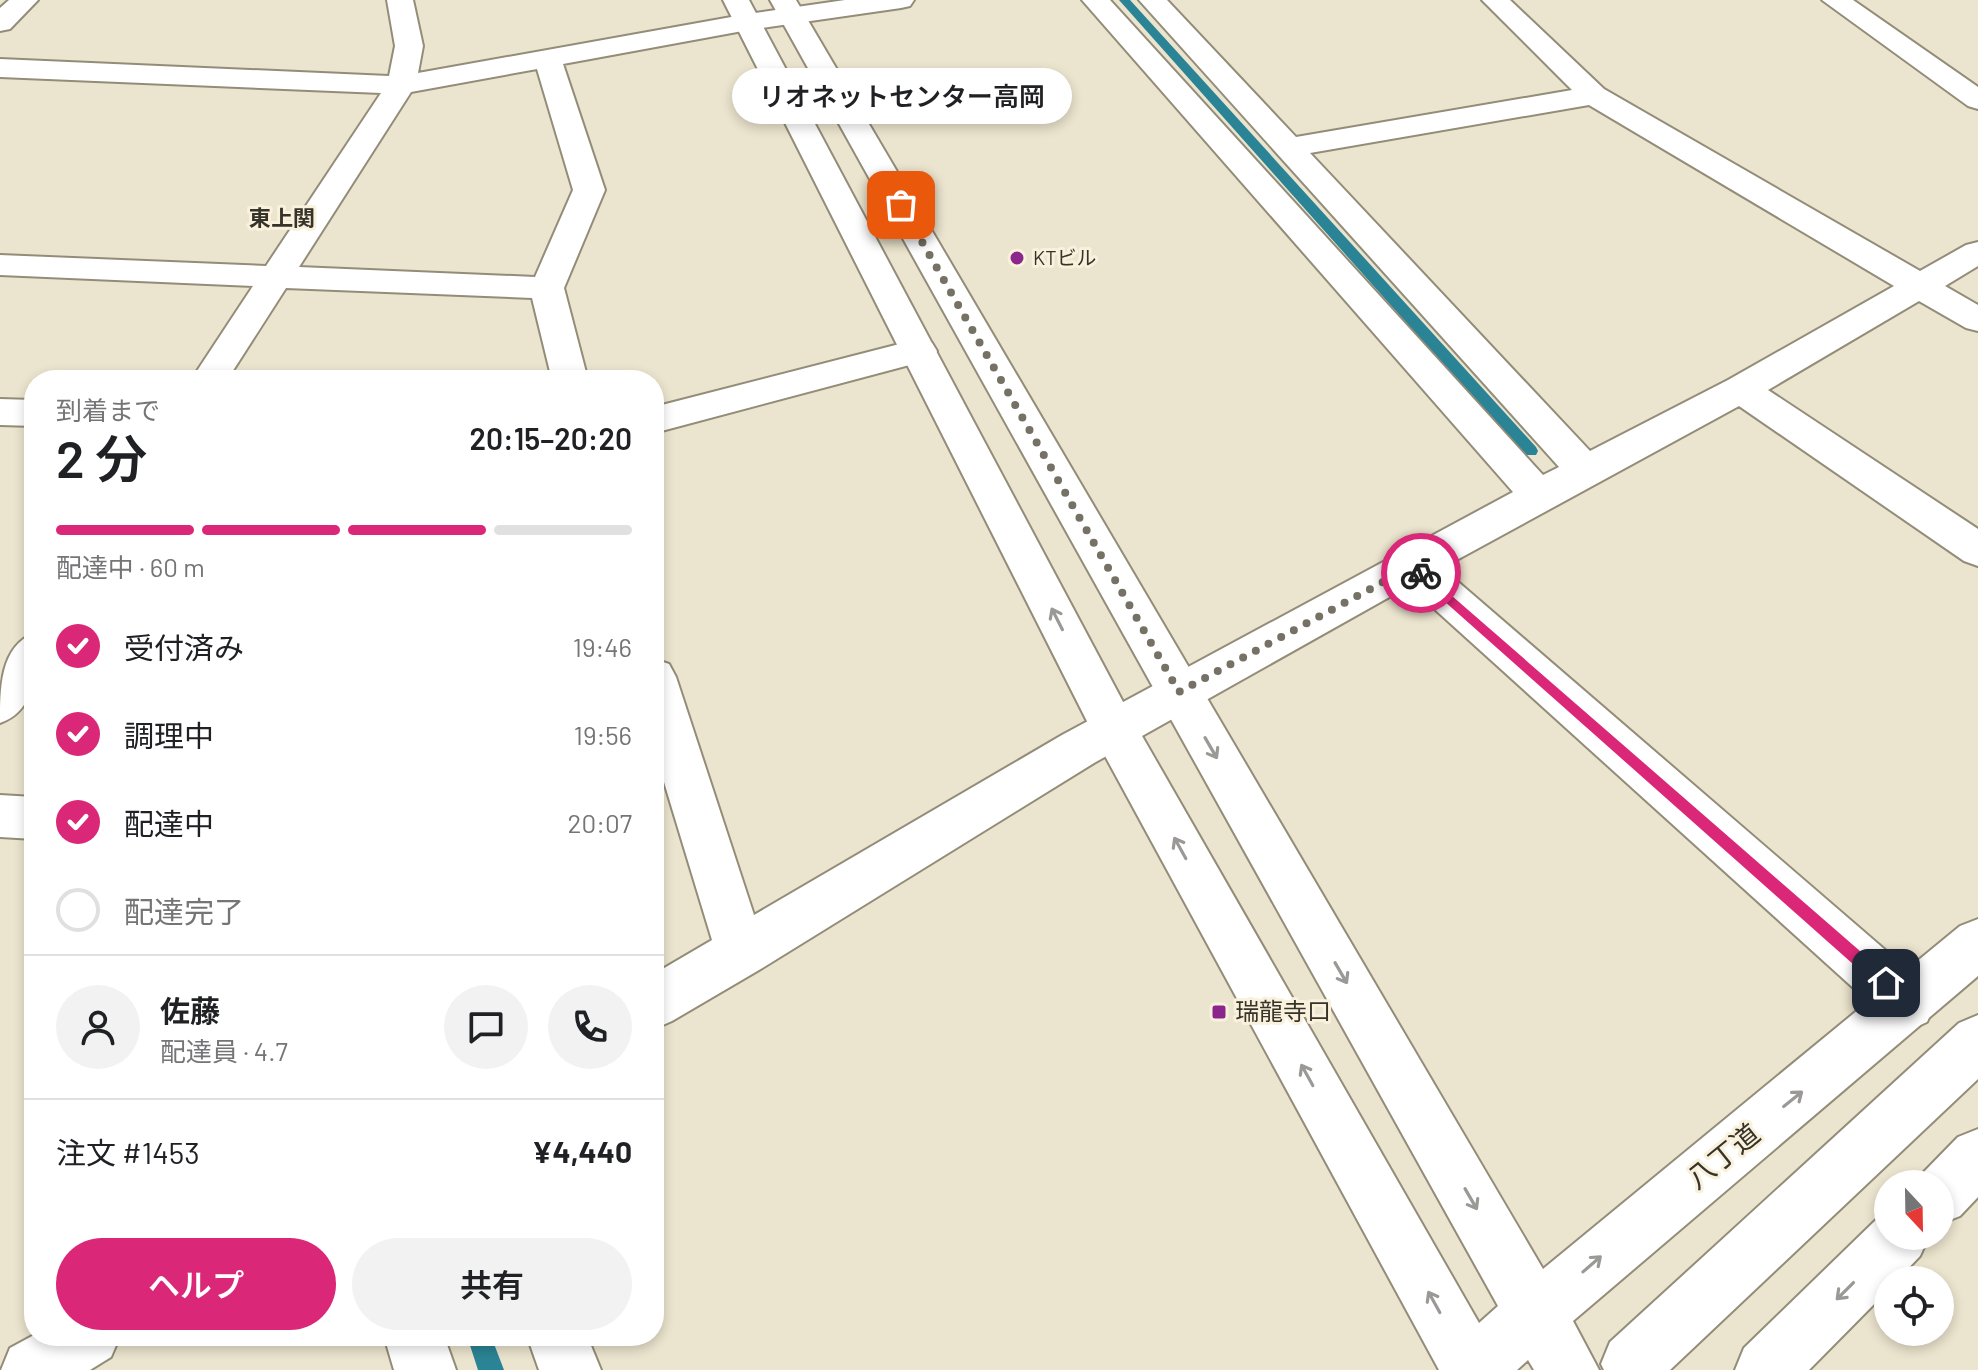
<!DOCTYPE html>
<html lang="ja">
<meta charset="utf-8">
<style>
body{margin:0;font-family:Barlow,"Noto Sans JP",sans-serif;background:#f2f2f2;color:#202124;height:100vh;display:flex;flex-direction:column;font-size:30px;white-space:nowrap}
*{box-sizing:border-box;margin:0}
p{font-size:26px;color:#757577}
.icon{flex:none;width:44px;height:44px;fill:none;stroke:currentColor;stroke-width:2;stroke-linecap:round;stroke-linejoin:round}
.map{position:relative;flex:1;overflow:hidden}
.panel{position:absolute;left:24px;top:370px;width:640px;height:976px;display:flex;flex-direction:column;background:#fff;border-radius:32px;box-shadow:0 4px 12px #0003}
.panel>*{flex:none}
.needle{width:52px;rotate:158deg}
.controls{position:absolute;left:1874px;top:1170px;display:grid;gap:16px}
.controls a{display:grid;place-items:center;width:80px;height:80px;border-radius:50%;background:#fff;box-shadow:0 4px 12px #0003;font-size:40px}
.pin{position:absolute;display:grid;place-items:center;width:68px;height:68px;color:#fff;margin:-34px;border-radius:16px;box-shadow:0 4px 12px #0006}
.courier{position:absolute;display:grid;place-items:center;width:80px;height:80px;margin:-40px;border:6px solid #db2777;border-radius:50%;background:#fff;color:#222;box-shadow:0 2px 10px #0007}
.bubble{position:absolute;height:56px;border-radius:28px;background:#fff;box-shadow:0 4px 12px #0003;font-size:26px;font-weight:600;line-height:56px;text-align:center}
.headline em{font-style:normal;font-weight:600}
.headline div{display:flex;flex-direction:column-reverse}
.headline{display:flex;align-items:center;justify-content:space-between;height:136px;padding:0 32px}
h1{font-size:52px;font-weight:600;line-height:60px}
.bar{display:grid;grid-template-columns:repeat(4,1fr);gap:12px 8px;align-content:center;height:96px;padding:0 32px}
.bar i{height:10px;border-radius:6px;background:#e0e0e0}
.bar .active{background:#db2777}
.bar p{grid-column:span 4}
.line{display:flex;align-items:center;gap:20px;padding:0 32px;border-top:2px solid #e0e0e0}
.line div{flex:1}
.round{display:grid;place-items:center;flex:none;width:84px;height:84px;border-radius:42px;background:#f2f2f2}
ol{padding:0 32px;list-style:none}
li{display:flex;align-items:center;gap:24px;height:88px}
li p{margin-inline-start:auto}
li .icon{padding:8px;border-radius:50%;background:#db2777;color:#fff;stroke-width:4}
li:last-child{color:#757577}
li i{width:44px;height:44px;border:4px solid #e0e0e0;border-radius:50%}
.button{display:flex;gap:16px;margin-top:auto;padding:16px 32px}
.button a{flex:1;height:92px;border-radius:48px;background:#db2777;color:#fff;font-size:32px;font-weight:600;line-height:92px;text-align:center}
.button a+a{background:#f2f2f2;color:#202124}
.map>svg:first-child{display:block}
</style>
<div class="map">
<svg width="1978" height="1370" viewBox="0 0 1978 1370">
<rect width="100%" height="100%" fill="#ebe4ce"/>
<g fill="none" stroke-linecap="round" stroke-linejoin="round">
<path fill="#2b8495" fill-rule="evenodd" d="M 1119,0 L 1130,0 L 1536,447 L 1538,451 L 1536,455 L 1524,455 Z
M 467,1336 L 491,1336 L 504,1370 L 478,1370 Z"/>
<g stroke="#938c78" stroke-width="4">
<path id="street" d="M 9,0 L 38,0 L 10,29 L 0,31 L 0,8 Z
M 387,0 L 413,0 L 423,46 L 418,73 L 748,14 L 845,0 L 914,0 L 910,6 L 901,8 L 748,30 L 563,64 L 605,190 L 564,288 L 588,380 L 552,380 L 532,298 L 286,288 L 227,380 L 191,380 L 253,286 L 0,275 L 0,255 L 266,266 L 381,93 L 0,77 L 0,59 L 389,76 L 395,46 ZM 537,69 L 573,190 L 535,277 L 299,267 L 411,92 Z
M 1082,0 L 1110,0 L 1543,475 L 1559,467 L 1139,0 L 1167,0 L 1296,137 L 1572,90 L 1482,0 L 1510,0 L 1604,89 L 1920,271 L 1966,245 L 1978,242 L 1978,266 L 1945,286 L 1978,305 L 1978,331 L 1966,328 L 1919,301 L 1768,390 L 1978,529 L 1978,566 L 1964,561 L 1739,406 L 1442,568 L 1927,986 L 1935,1004 L 1927,1022 L 1909,1030 L 1891,1022 L 1409,586 L 1094,763 L 759,970 L 672,1021 L 654,1029 L 654,974 L 712,940 L 654,749 L 654,659 L 669,664 L 676,677 L 754,915 L 1062,735 L 1513,492 ZM 1589,105 L 1894,286 L 1728,380 L 1590,451 L 1310,153 Z
M 1822,0 L 1853,0 L 1978,87 L 1978,109 L 1968,106 Z
M 919,339 L 932,343 L 937,351 L 932,359 L 654,433 L 654,407 Z
M 0,399 L 34,400 L 34,426 L 0,425 Z
M 34,633 C 34,668 39,709 0,723 C 0,688 0,647 34,633 Z
M 0,795 L 34,797 L 34,839 L 0,837 Z
M 1978,1015 L 1978,1079 L 1670,1370 L 1604,1370 L 1601,1364 L 1610,1342 L 1959,1023 Z
M 34,1335 L 34,1336 L 120,1336 L 111,1357 L 90,1370 L 1,1370 L 10,1348 Z
M 384,1336 L 444,1336 L 456,1370 L 394,1370 Z
M 527,1336 L 587,1336 L 601,1370 L 539,1370 Z"/>
</g>
<g stroke="#938c78" stroke-width="4">
<path id="secondary" d="M 723,0 L 749,0 L 1130,715 L 1479,1323 L 1498,1306 L 770,0 L 796,0 L 1543,1269 L 1960,926 L 1978,919 L 1978,976 L 1573,1321 L 1599,1370 L 1534,1370 L 1528,1360 L 1517,1370 L 1439,1370 L 1098,743 Z
M 1978,1129 L 1978,1197 L 1960,1216 L 1940,1224 L 1940,1184 L 1916,1184 L 1920,1176 L 1958,1137 Z
M 1888,1212 L 1888,1236 L 1929,1236 L 1920,1256 L 1897,1280 L 1888,1280 L 1888,1290 L 1809,1370 L 1735,1370 L 1744,1348 L 1880,1216 Z"/>
</g>
<use href="#street" fill="#fff" fill-rule="evenodd"/>
<use href="#secondary" fill="#fff" fill-rule="evenodd"/>
</g>
<defs><path id="oneway-shaft" d="M-6 0H5M1.5-3L5.5 0L1.5 3" fill="none" stroke-width="1.6" stroke-linecap="round" stroke-linejoin="round" transform="scale(2)"/></defs>
<g stroke="#9a9995">
<use href="#oneway-shaft" transform="translate(1057 619) rotate(-117)"/>
<use href="#oneway-shaft" transform="translate(1211 748) rotate(60)"/>
<use href="#oneway-shaft" transform="translate(1180 848) rotate(-119)"/>
<use href="#oneway-shaft" transform="translate(1341 973) rotate(60)"/>
<use href="#oneway-shaft" transform="translate(1307 1075) rotate(-119)"/>
<use href="#oneway-shaft" transform="translate(1793 1099) rotate(-39)"/>
<use href="#oneway-shaft" transform="translate(1471 1199) rotate(60)"/>
<use href="#oneway-shaft" transform="translate(1592 1264) rotate(-41)"/>
<use href="#oneway-shaft" transform="translate(1845 1291) rotate(135)"/>
<use href="#oneway-shaft" transform="translate(1434 1302) rotate(-119)"/>
</g>
<path fill="#db2777" d="M 1421,569 L 1891,978 L 1891,988 L 1880,988 L 1417,577 L 1417,570 Z"/>
<g fill="none" stroke-linecap="round" stroke-linejoin="round">
<path stroke="#757164" stroke-width="8" stroke-dasharray="0 14.4" d="M 901,205 L 1179,692 L 1413,566 L 1421,573"/>
</g>
<g fill="#8b268d" stroke="#f9f1db" stroke-width="3">
<circle cx="1017" cy="258" r="8"/>
<rect x="1211" y="1004" width="16" height="16" rx="4"/>
</g>
<g text-anchor="middle" stroke-width="6" stroke-linejoin="round" paint-order="stroke">
<g font-size="20" fill="#36332b" stroke="#f9f1db" text-anchor="start">
<text x="1033" y="265">KTビル</text>
</g>
<g font-size="22" font-weight="bold" fill="#36332b" stroke="#f9f1db">
<text x="282" y="226">東上関</text>
</g>
<g font-size="24" fill="#36332b" stroke="#f9f1db" text-anchor="start">
<text x="1235" y="1020">瑞龍寺口</text>
</g>
<g font-size="28" fill="#36332b" stroke="#f9f1db">
<text transform="translate(1723 1156) rotate(-39)" y="10">八丁道</text>
</g>
</g>
</svg>
<div class="controls">
<a><svg class="needle" viewBox="-14 -14 28 28"><path d="M0-13l5 13h-10z" fill="#e53935"/><path d="M0 13l5-13h-10z" fill="#757577"/></svg></a>
<a><svg class="icon" aria-label="locate" viewBox="0 0 24 24"><circle cx="12" cy="12" r="6"/><path d="M12 2v4M12 18v4M2 12h4M18 12h4"/></svg></a>
</div>
<div class="pin" style="left:901px;top:205px;background:#ea580c"><svg class="icon" aria-label="bag" viewBox="0 0 24 24"><path d="M5 8h14l-1 12H6zM9 8a3 3 0 0 1 6 0"/></svg></div>
<div class="pin" style="left:1886px;top:983px;background:#1f2937"><svg class="icon" aria-label="home" viewBox="0 0 24 24"><path d="M3 11l9-7 9 7M6 9v11h12V9"/></svg></div>
<div class="courier" style="left:1421px;top:573px"><svg class="icon" aria-label="bike" viewBox="0 0 24 24"><circle cx="6" cy="16" r="4"/><circle cx="18" cy="16" r="4"/><path d="M6 16l4-8h5l3 8M10 8l3 8H6M13 5h3"/></svg></div>
<div class="bubble" style="left:732px;top:68px;width:340px">リオネットセンター高岡</div>
<section class="panel">
<div class="headline"><div><h1>2 分</h1><p>到着まで</p></div><em>20:15–20:20</em></div>
<div class="bar"><i class="active"></i><i class="active"></i><i class="active"></i><i></i><p>配達中 · 60 m</p></div>
<ol>
<li><svg class="icon" aria-label="check" viewBox="0 0 24 24"><path d="M5 12l5 5 9-10"/></svg>受付済み<p>19:46</p></li>
<li><svg class="icon" aria-label="check" viewBox="0 0 24 24"><path d="M5 12l5 5 9-10"/></svg>調理中<p>19:56</p></li>
<li><svg class="icon" aria-label="check" viewBox="0 0 24 24"><path d="M5 12l5 5 9-10"/></svg>配達中<p>20:07</p></li>
<li><i></i>配達完了</li>
</ol>
<div class="line" style="height:144px"><a class="round"><svg class="icon" aria-label="person" viewBox="0 0 24 24"><circle cx="12" cy="8" r="4"/><path d="M4 21q1-7 8-7t8 7"/></svg></a><div><b>佐藤</b><p>配達員 · 4.7</p></div><a class="round"><svg class="icon" aria-label="chat" viewBox="0 0 24 24"><path d="M4 5h16v11H9l-5 4z"/></svg></a><a class="round"><svg class="icon" aria-label="phone" viewBox="0 0 24 24"><path d="M5 4h4l2 5-3 2q2 4 5 5l2-3 5 2v4C11 20 4 13 5 4z"/></svg></a></div>
<div class="line" style="height:104px"><div>注文 #1453</div><b>¥4,440</b></div>
<div class="button"><a>ヘルプ</a><a>共有</a></div>
</section>
</div>
